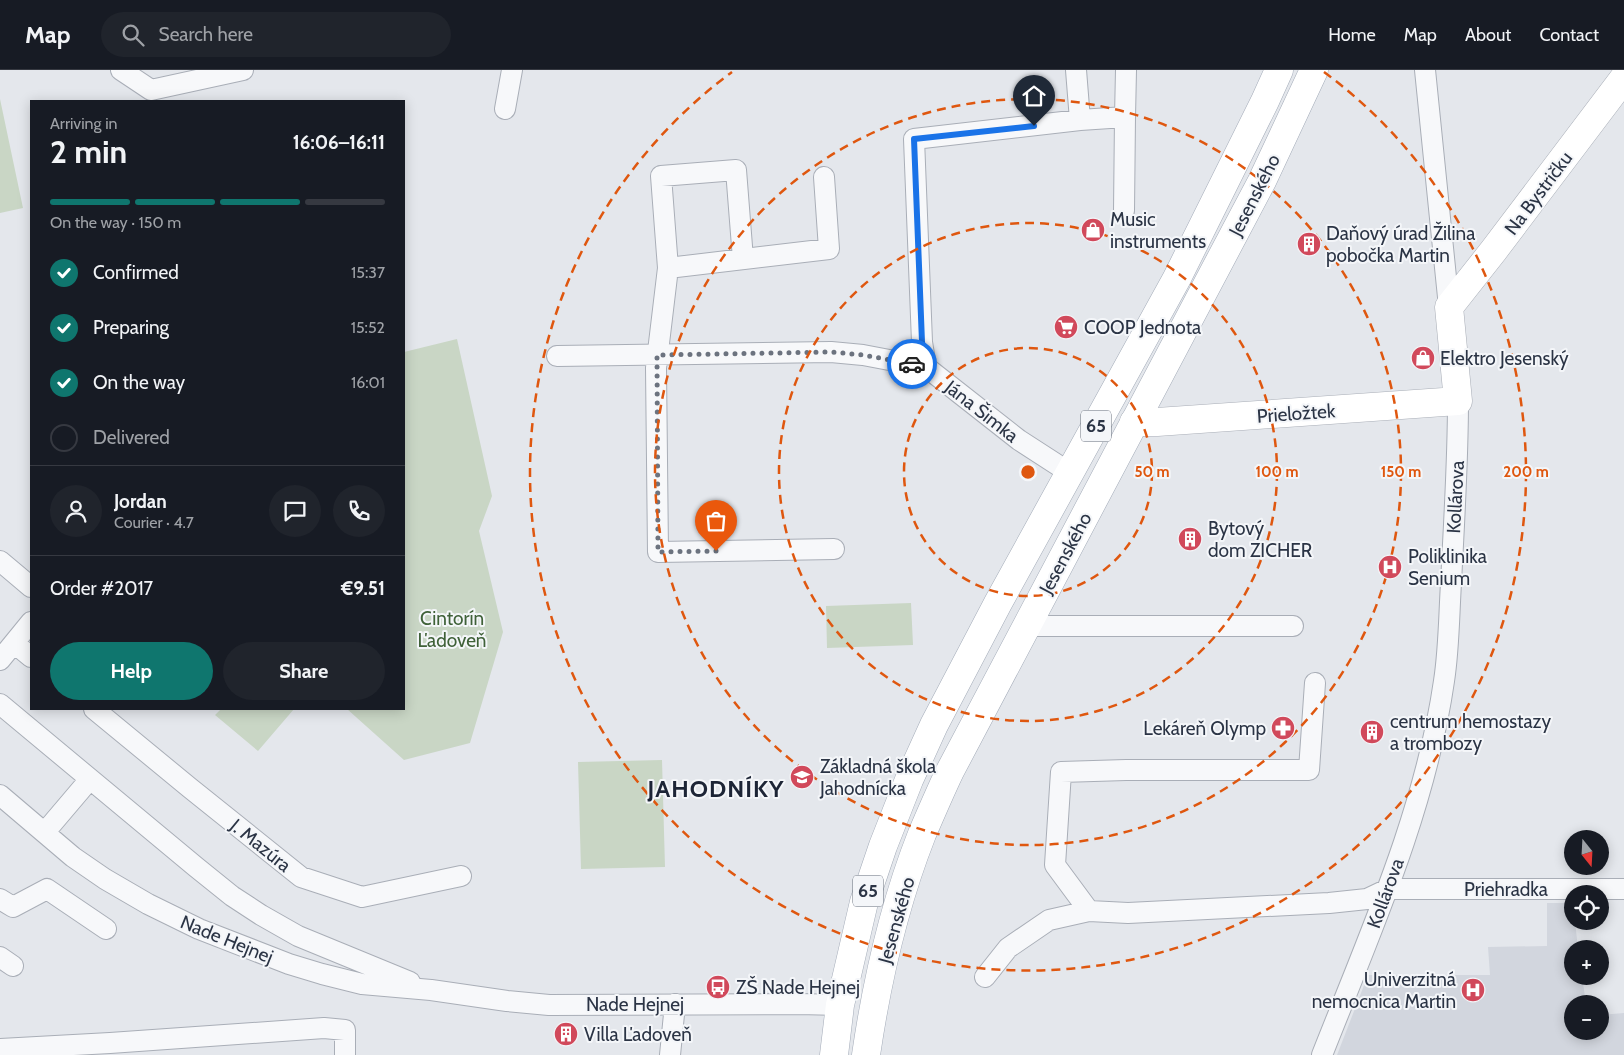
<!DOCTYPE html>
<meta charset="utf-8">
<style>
body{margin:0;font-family:Cabin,sans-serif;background:#20242c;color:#f1f3f6;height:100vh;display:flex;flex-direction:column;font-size:19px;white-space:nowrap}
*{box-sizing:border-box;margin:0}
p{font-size:16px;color:#9ea1a6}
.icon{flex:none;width:28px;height:28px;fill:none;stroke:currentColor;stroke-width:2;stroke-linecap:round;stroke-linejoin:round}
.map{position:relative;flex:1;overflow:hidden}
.drawer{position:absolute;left:30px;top:30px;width:375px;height:610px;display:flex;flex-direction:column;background:#171b24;border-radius:0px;box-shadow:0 2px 12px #0003}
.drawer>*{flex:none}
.needle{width:32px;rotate:162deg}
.controls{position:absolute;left:1564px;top:760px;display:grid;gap:10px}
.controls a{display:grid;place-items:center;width:45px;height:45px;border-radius:50%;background:#171b24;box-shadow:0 2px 12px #0003;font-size:25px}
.pin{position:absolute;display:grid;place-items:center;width:42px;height:42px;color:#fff;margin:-51px -21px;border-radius:50% 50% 50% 0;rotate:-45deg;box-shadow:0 0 5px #0007}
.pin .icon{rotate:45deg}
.courier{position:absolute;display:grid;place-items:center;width:50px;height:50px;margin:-25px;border:4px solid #1a73e8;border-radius:50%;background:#fff;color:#222;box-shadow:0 1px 6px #0007}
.head em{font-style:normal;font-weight:800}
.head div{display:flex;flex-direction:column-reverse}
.head{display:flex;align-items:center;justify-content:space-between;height:85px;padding:0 20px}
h1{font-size:32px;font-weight:800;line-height:38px}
.bar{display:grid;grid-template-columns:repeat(4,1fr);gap:8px 5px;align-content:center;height:60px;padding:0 20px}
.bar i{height:6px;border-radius:4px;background:#363941}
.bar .active{background:#0f766e}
.bar p{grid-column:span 4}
.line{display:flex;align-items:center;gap:12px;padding:0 20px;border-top:1px solid #363941}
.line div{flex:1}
.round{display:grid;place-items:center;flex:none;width:52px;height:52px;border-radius:26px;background:#20242c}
ol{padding:0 20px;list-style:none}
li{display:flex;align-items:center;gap:15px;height:55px}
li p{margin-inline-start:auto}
li .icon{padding:5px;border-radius:50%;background:#0f766e;color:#fff;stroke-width:4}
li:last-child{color:#9ea1a6}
li i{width:28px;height:28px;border:2px solid #363941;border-radius:50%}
.action{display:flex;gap:10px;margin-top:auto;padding:10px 20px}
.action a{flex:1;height:58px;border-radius:30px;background:#0f766e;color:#fff;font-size:20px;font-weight:800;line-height:58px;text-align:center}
.action a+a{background:#20242c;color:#f1f3f6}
header{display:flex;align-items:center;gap:30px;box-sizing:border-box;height:70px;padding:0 25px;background:#171b24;border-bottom:1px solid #363941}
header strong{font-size:24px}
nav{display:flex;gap:28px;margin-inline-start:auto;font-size:18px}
.search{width:350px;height:45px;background:#20242c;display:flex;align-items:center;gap:12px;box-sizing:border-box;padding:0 18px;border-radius:28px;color:#9ea1a6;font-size:19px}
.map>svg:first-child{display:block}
</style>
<header>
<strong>Map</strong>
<div class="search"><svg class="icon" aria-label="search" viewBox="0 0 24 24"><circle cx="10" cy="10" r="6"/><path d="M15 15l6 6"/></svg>Search here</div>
<nav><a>Home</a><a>Map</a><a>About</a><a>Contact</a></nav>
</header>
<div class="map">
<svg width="1624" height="985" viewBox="0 0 1624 985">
<rect width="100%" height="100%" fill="#e4e7ec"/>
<path fill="#d2d6de" d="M 1547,833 L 1572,833 L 1572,851 L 1575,851 L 1578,879 L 1572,879 L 1572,906 L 1582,906 L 1586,934 L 1572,934 L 1572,961 L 1600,961 L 1600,945 L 1624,943 L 1624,985 L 1337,985 L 1368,905 L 1490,905 L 1488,877 L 1547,876 Z"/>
<path fill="#c9d6c5" d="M 0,29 L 23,138 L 0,143 Z
M 457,269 L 492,426 L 479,461 L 503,562 L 470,673 L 404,690 L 347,639 L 404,639 L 404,282 Z
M 911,533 L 913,575 L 827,578 L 826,536 Z
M 221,639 L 294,639 L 258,681 L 215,645 Z
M 662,690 L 665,797 L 581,799 L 578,692 Z"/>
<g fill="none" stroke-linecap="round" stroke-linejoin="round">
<g stroke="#a9aeb7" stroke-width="22">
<path id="street" d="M 121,0 L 151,20 L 243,0
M 1076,0 L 1080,50
M 1425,0 L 1449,237
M 505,39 L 512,0
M 1124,141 L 1125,47
M 743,189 L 736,100 L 661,106 L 668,198 L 656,298 L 658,482 L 834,479
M 668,198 L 829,179 L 824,107
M 557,286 L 831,282 L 863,285 L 926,297
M 1070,403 L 1019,370 L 926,297 L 922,272 L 914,69 L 1080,50 L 1125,47 L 1126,0
M 0,491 L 31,517
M 1026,556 L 1293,556
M 14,573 L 31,587
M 0,590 L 31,552
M 1315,613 L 1309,700 L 1126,700 L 1061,702 L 1055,795 L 1089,841 L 1128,843 L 1329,833 L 1367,829 L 1388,819 L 1624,819
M 0,634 L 196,797 L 232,826 L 261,845 L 298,866 L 410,912
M 94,639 L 190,718 L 301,807 L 362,827 L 461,806
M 0,725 L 73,787 L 105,809 L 148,834 L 199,859 L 289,894 L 322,904 L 362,914 L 431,920 L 507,931 L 549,935 L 799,934 L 840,935
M 45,762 L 90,709
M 0,829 L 13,837 L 47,819 L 106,859
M 0,887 L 13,896
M 985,907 L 1008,878 L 1049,850 L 1089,841
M 0,979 L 110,973 L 324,958 L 345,960 L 345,985
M 670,985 L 675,934
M 1322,985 C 1370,863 1425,742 1444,611 C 1449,579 1449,545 1451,513 C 1454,452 1458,392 1458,331"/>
</g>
<g stroke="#a9aeb7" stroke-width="29">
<path id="secondary" d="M 1134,352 L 1157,352 L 1458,331 L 1449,237 L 1494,180 L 1624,8"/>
</g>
<g stroke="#a3abb8" stroke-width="29">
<path id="primary" d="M 834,985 L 840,935 L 864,832 L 883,776 L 909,710 L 934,655 L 998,533 L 1177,208 L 1265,31 L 1279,0
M 866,985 C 877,910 894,835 922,764 C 931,743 940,722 950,701 L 1262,111 L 1314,0"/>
</g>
<use href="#street" stroke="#f7f8fa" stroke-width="20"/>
<use href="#secondary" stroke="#fff" stroke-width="28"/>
<use href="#primary" stroke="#fff" stroke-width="28"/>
</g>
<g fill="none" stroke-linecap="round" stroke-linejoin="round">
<path stroke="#6c737f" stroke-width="5" stroke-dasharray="0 9" d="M 716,481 L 658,482 L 657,285 L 832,282 L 863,285 L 912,294"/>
<path stroke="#1a73e8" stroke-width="6" d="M 912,294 L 926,297 L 922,272 L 914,69 L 1034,56"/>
</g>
<g fill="none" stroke="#df570f" stroke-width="2.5" stroke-dasharray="9 6">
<circle cx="1028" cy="402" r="124"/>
<circle cx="1028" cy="402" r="249"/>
<circle cx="1028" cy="402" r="373"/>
<path d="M1324 2A498 498 0 1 1 732 2"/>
</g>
<defs>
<g id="shop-disc" transform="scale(1.25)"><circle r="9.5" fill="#d1495b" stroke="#f4f6f9"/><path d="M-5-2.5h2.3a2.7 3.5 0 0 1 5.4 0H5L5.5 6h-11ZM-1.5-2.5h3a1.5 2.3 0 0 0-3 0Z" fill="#fff"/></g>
<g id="building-disc" transform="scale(1.25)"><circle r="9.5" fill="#d1495b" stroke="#f4f6f9"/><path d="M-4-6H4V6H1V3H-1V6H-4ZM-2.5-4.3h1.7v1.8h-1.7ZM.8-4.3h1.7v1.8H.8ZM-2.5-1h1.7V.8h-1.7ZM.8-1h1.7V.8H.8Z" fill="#fff"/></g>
<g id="supermarket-disc" transform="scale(1.25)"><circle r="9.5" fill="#d1495b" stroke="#f4f6f9"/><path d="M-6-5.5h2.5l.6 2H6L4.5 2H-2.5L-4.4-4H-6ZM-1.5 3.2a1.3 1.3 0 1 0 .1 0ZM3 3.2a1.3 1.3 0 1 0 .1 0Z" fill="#fff"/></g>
<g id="hospital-disc" transform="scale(1.25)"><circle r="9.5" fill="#d1495b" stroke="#f4f6f9"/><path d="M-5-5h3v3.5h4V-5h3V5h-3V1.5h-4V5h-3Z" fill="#fff"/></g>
<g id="pharmacy-disc" transform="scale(1.25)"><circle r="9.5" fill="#d1495b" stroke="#f4f6f9"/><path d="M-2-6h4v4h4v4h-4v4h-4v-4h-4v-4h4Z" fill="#fff"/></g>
<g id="school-disc" transform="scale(1.25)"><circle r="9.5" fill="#d1495b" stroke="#f4f6f9"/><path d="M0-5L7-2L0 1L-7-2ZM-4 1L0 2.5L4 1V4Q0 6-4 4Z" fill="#fff"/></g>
<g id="bus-disc" transform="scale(1.25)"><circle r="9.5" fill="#d1495b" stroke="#f4f6f9"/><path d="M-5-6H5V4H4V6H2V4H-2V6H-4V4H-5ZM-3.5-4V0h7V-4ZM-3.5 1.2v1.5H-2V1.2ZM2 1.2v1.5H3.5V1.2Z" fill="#fff"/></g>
</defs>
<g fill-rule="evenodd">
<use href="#shop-disc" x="1093" y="160"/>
<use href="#building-disc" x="1309" y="174"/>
<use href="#supermarket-disc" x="1066" y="257"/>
<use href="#shop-disc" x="1423" y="288"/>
<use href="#building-disc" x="1190" y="469"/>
<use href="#hospital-disc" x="1390" y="497"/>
<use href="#pharmacy-disc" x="1283" y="658"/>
<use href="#building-disc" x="1372" y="662"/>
<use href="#school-disc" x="802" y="707"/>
<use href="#bus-disc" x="718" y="917"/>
<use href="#hospital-disc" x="1473" y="920"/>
<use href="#building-disc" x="566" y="964"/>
</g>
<g text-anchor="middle" stroke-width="4" stroke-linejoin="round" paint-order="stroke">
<g fill="#f4f6f9" stroke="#676e7b" stroke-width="1">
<rect x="1081" y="340.5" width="30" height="31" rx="4"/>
<rect x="853" y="805.5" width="30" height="31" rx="4"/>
</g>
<g font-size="18" font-weight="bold" fill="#2b3445">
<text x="1096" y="362">65</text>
<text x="868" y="827">65</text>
</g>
<g font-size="19" fill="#2b3445" stroke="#f4f6f9">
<text transform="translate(1538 123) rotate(-53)" y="7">Na Bystričku</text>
<text transform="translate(1254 125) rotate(-63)" y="7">Jesenského</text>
<text transform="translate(982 341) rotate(38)" y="7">Jána Šimka</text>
<text transform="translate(1296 343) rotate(-4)" y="7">Prieložtek</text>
<text transform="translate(1455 427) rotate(-87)" y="7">Kollárova</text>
<text transform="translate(1065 483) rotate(-62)" y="7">Jesenského</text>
<text transform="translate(261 775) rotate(39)" y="7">J. Mazúra</text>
<text x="1506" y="826">Priehradka</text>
<text transform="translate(1385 823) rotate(-70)" y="7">Kollárova</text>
<text transform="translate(896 850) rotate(-74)" y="7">Jesenského</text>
<text transform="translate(227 869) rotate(22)" y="7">Nade Hejnej</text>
<text x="635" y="941">Nade Hejnej</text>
</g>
<g font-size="19" fill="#2b3445" stroke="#f4f6f9" text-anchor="start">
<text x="1110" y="156">Music<tspan x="1110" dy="22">instruments</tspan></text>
<text x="1326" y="170">Daňový úrad Žilina<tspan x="1326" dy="22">pobočka Martin</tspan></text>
<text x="1084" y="264">COOP Jednota</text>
<text x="1440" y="295">Elektro Jesenský</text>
<text x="1208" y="465">Bytový<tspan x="1208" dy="22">dom ZICHER</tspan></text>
<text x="1408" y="493">Poliklinika<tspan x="1408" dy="22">Senium</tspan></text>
<text x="1390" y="658">centrum hemostazy<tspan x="1390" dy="22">a trombozy</tspan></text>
<text x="1266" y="665" text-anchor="end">Lekáreň Olymp</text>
<text x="820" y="703">Základná škola<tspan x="820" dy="22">Jahodnícka</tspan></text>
<text x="1456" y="916" text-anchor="end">Univerzitná<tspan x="1456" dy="22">nemocnica Martin</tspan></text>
<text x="736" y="924">ZŠ Nade Hejnej</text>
<text x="584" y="971">Villa Ľadoveň</text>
</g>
<g font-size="19" fill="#3f6138" stroke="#f4f6f9">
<text x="452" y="555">Cintorín<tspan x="452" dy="22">Ľadoveň</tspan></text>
</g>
<g font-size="24" font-weight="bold" letter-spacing="1" fill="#1d2536" stroke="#f4f6f9">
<text x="716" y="727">JAHODNÍKY</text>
</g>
</g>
<circle cx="1028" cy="402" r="8" fill="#df570f" stroke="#f4f6f9" stroke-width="2.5"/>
<g font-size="15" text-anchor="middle" font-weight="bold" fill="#df570f" stroke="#f4f6f9" stroke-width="4" stroke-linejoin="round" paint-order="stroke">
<text x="1152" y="407">50 m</text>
<text x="1277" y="407">100 m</text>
<text x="1401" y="407">150 m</text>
<text x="1526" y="407">200 m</text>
</g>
</svg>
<div class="controls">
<a><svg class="needle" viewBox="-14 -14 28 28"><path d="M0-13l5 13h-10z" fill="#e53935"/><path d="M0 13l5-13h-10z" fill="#9ea1a6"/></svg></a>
<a><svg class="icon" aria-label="locate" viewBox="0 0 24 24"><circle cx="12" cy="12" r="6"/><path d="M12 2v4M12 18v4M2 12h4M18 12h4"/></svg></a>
<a>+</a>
<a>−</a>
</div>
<div class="pin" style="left:716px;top:481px;background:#ea580c"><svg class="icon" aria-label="bag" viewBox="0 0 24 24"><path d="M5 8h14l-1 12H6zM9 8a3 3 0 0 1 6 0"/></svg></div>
<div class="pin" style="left:1034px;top:56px;background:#1f2937"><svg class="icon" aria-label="home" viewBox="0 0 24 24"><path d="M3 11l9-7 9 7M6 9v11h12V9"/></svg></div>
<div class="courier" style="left:912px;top:294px"><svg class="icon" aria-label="car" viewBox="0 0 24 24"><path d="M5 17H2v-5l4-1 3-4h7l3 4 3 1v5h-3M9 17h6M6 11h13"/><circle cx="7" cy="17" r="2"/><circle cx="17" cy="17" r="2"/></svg></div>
<section class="drawer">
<div class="head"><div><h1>2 min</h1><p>Arriving in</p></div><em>16:06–16:11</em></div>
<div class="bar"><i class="active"></i><i class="active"></i><i class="active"></i><i></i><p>On the way · 150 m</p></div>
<ol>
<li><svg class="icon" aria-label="check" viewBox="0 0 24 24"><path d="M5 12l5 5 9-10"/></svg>Confirmed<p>15:37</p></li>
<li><svg class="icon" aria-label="check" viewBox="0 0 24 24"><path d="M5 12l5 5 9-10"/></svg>Preparing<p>15:52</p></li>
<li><svg class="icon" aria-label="check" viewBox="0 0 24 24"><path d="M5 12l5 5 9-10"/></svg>On the way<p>16:01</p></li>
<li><i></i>Delivered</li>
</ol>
<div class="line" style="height:90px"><a class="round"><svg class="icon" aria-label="person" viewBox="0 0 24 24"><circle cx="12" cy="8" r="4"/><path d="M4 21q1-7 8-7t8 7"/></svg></a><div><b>Jordan</b><p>Courier · 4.7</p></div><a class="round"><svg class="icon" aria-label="chat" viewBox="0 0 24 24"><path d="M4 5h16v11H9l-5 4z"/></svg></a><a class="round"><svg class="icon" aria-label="phone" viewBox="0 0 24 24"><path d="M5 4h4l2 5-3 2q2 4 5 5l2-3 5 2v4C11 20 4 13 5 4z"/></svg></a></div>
<div class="line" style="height:65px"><div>Order #2017</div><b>€9.51</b></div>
<div class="action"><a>Help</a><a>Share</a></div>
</section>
</div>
